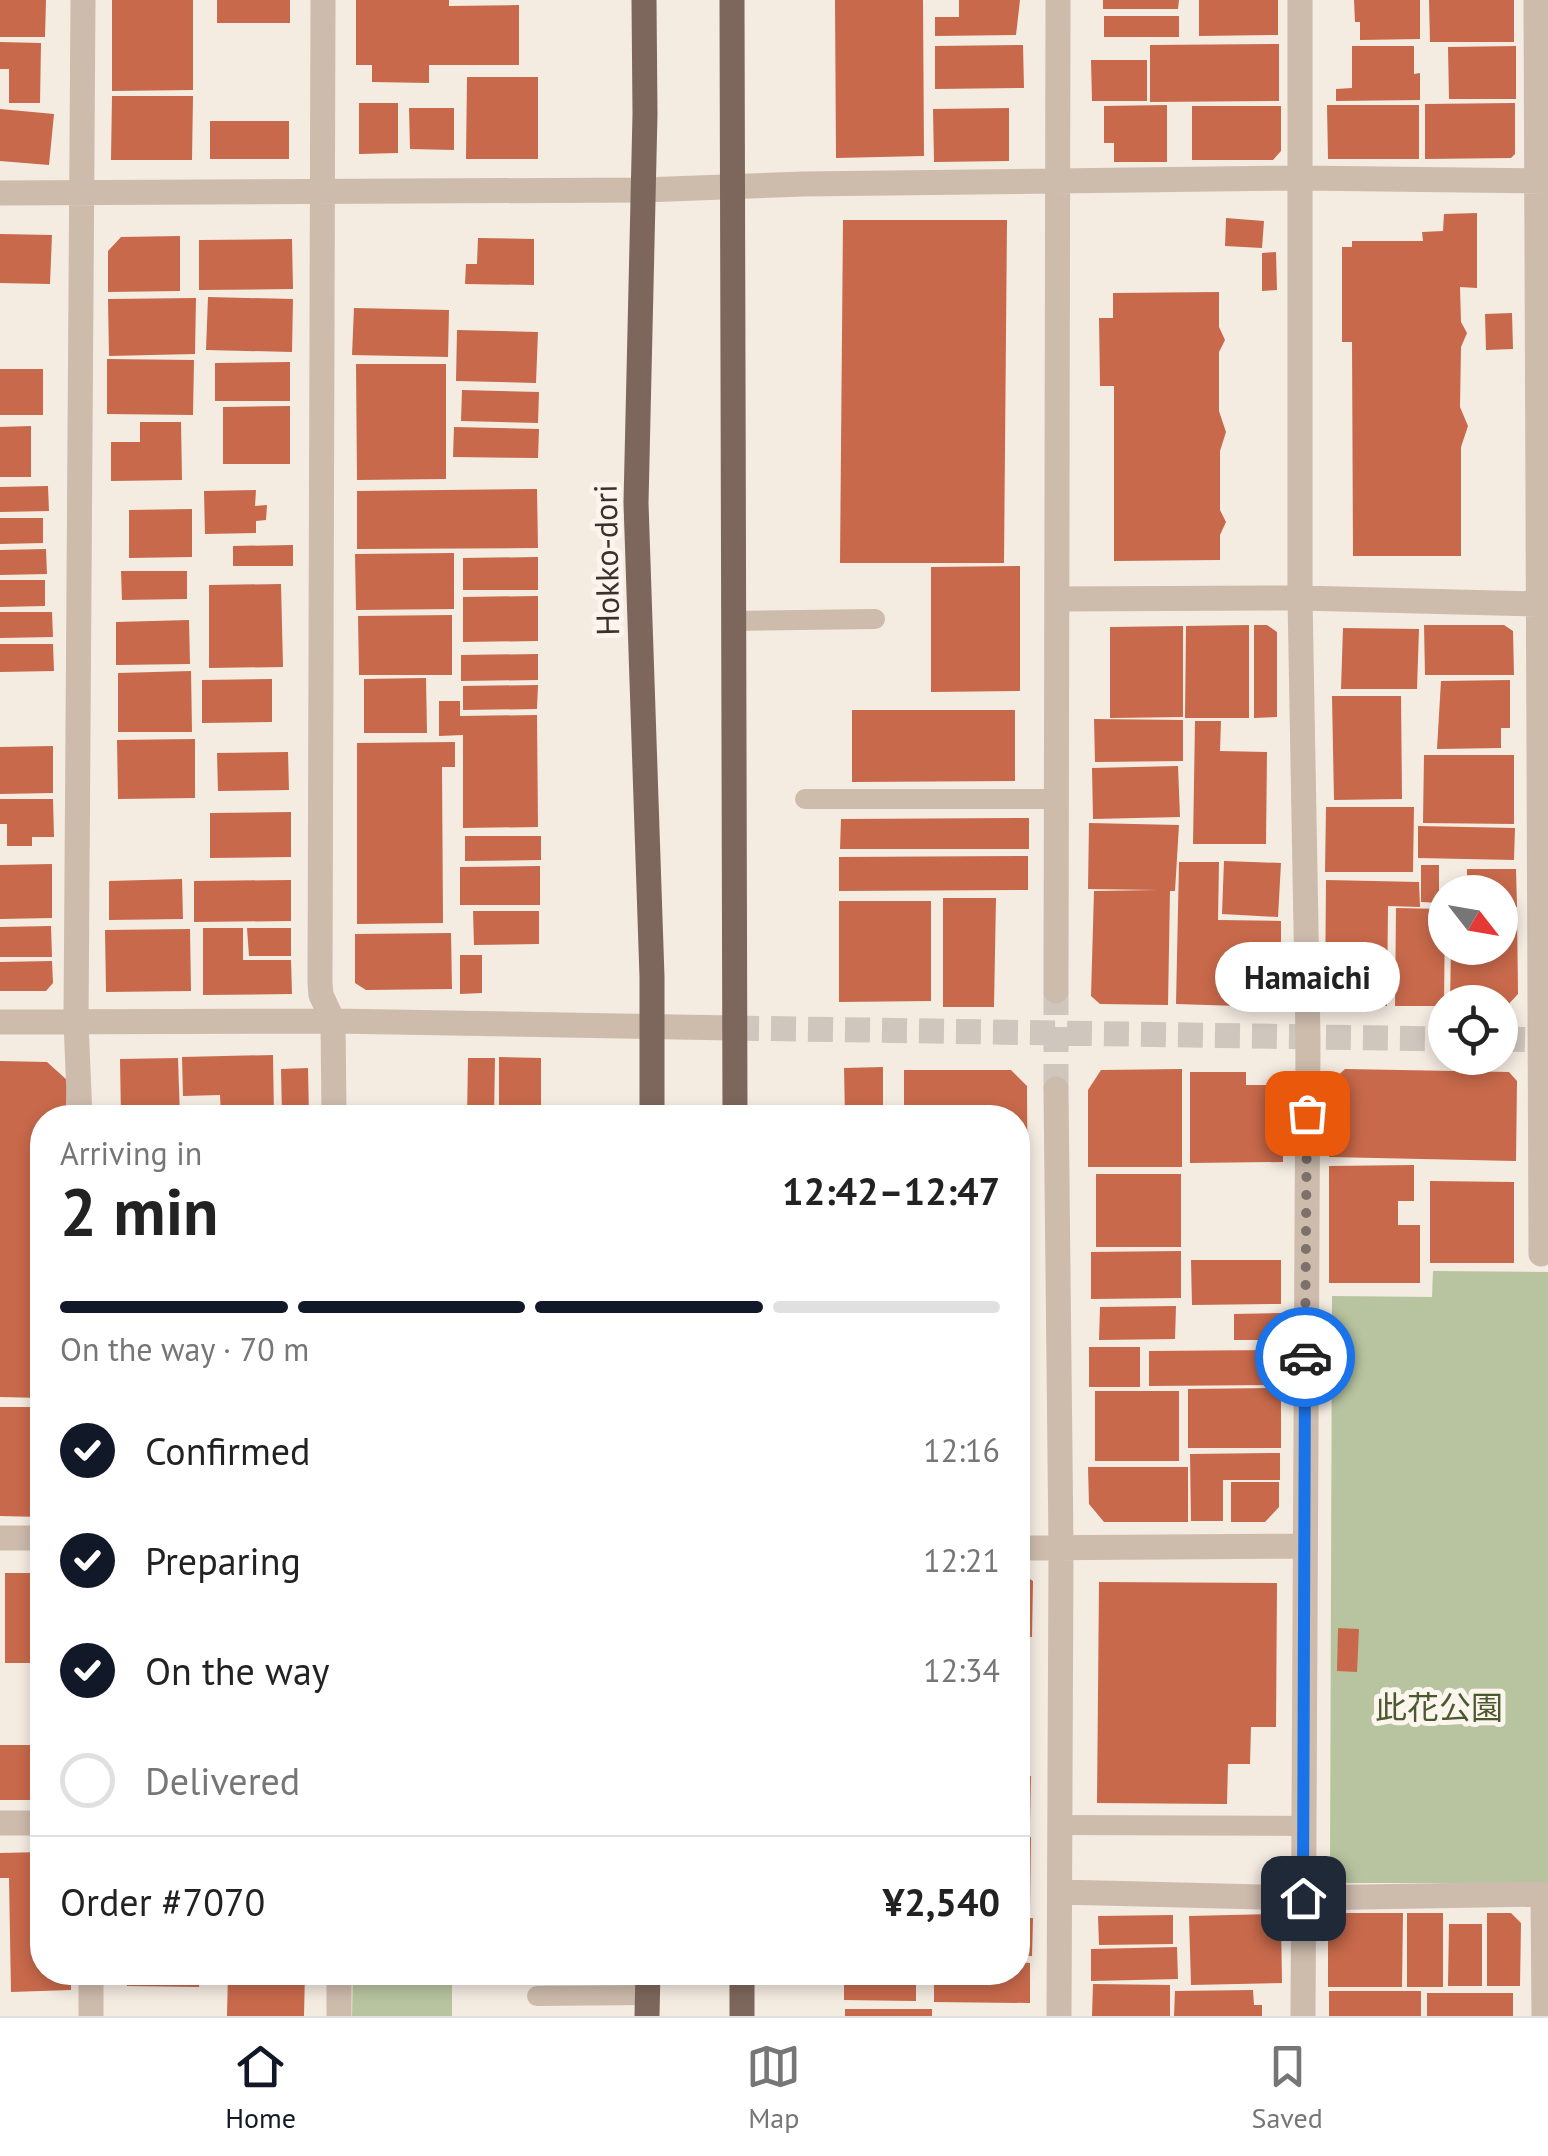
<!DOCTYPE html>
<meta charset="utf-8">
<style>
body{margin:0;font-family:"PT Sans","Noto Sans JP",sans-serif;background:#f6f6f6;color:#222;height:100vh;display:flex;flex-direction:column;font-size:38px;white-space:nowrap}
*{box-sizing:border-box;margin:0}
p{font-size:32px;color:#767676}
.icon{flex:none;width:55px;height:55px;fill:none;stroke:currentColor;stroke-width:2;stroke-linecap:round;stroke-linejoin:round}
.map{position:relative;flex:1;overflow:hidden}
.details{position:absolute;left:30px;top:1105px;width:1000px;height:880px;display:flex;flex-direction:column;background:#fff;border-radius:40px;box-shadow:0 5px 15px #0003}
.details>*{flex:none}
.needle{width:65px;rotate:121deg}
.fabs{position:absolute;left:1428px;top:875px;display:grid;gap:20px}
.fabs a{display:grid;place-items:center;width:90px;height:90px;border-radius:50%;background:#fff;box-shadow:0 5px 15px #0003;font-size:50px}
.pin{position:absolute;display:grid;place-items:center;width:85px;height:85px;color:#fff;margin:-42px;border-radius:20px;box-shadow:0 5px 15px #0006}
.courier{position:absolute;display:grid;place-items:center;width:100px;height:100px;margin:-50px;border:8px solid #1a73e8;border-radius:50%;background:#fff;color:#222;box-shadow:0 2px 12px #0007}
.bubble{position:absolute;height:70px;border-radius:35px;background:#fff;box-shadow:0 5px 15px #0003;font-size:32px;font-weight:700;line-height:70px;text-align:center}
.headline em{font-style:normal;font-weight:700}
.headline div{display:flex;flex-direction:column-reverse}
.headline{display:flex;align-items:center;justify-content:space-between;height:170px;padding:0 30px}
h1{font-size:65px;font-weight:700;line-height:75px}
.bar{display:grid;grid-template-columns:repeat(4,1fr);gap:15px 10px;align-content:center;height:120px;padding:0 30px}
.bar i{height:12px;border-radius:8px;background:#e0e0e0}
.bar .selected{background:#111827}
.bar p{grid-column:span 4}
.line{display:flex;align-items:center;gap:25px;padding:0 30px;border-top:2px solid #e0e0e0}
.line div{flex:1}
ol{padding:0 30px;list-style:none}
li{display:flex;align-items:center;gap:30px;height:110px}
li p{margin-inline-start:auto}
li .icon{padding:10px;border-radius:50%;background:#111827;color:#fff;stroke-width:4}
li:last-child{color:#767676}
li i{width:55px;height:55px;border:5px solid #e0e0e0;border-radius:50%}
.dock{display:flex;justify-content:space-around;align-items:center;height:140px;border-top:2px solid #e0e0e0;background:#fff;font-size:28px;color:#767676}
.dock a{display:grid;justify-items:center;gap:5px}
.dock .selected{color:#111827}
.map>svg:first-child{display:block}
</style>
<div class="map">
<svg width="1548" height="2016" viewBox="0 0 1548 2016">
<rect width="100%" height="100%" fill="#f4ebe1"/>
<path fill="#b8c4a0" d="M 1433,1271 L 1548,1272 L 1548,1883 L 1347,1883 L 1330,1870 L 1332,1296 L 1432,1297 Z
M 353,1973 L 452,1973 L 452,2016 L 352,2016 Z"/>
<path fill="#c8694b" d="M 0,0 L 46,0 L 45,37 L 0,37 Z
M 112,0 L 193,0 L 193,90 L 112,91 Z
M 217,0 L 290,0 L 290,23 L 217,23 Z
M 356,0 L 449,0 L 449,6 L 519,5 L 519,65 L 429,65 L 429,83 L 372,82 L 372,65 L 356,65 Z
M 835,0 L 923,0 L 924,156 L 836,158 Z
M 959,0 L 1020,0 L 1016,35 L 935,36 L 935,17 L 959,17 Z
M 1103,0 L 1179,0 L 1178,9 L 1103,9 Z
M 1199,0 L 1278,0 L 1278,35 L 1199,36 Z
M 1354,0 L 1420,0 L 1420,39 L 1360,40 L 1360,22 L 1355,22 Z
M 1429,0 L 1514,0 L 1514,42 L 1430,42 Z
M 1104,16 L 1179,16 L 1179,37 L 1104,37 Z
M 0,42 L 41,43 L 40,103 L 9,103 L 9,69 L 0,69 Z
M 1279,44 L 1279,101 L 1150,102 L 1150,45 Z
M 1023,45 L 1024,88 L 935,89 L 935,46 Z
M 1352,46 L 1414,46 L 1414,74 L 1420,73 L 1420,100 L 1336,101 L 1336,89 L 1352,88 Z
M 1516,46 L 1516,99 L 1449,99 L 1448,47 Z
M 1091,60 L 1147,60 L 1147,101 L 1092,101 Z
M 467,77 L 538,77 L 538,159 L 466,159 Z
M 112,96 L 193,96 L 192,160 L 111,160 Z
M 359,103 L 398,103 L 398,153 L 359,154 Z
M 1515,103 L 1515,154 L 1511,158 L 1425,159 L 1425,104 Z
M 1167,105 L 1167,162 L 1114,162 L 1114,143 L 1104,143 L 1104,106 Z
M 1327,105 L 1419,105 L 1419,159 L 1328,159 Z
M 1192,106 L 1281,106 L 1281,151 L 1273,160 L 1192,160 Z
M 409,108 L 454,108 L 454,150 L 410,149 Z
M 1009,108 L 1009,161 L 934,162 L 933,109 Z
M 0,109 L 54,114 L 49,165 L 0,161 Z
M 210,121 L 289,121 L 289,159 L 210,159 Z
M 1477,213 L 1477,288 L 1460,287 L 1461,322 L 1467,333 L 1461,347 L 1460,407 L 1468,426 L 1461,447 L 1461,556 L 1353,556 L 1352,342 L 1342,342 L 1342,247 L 1352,247 L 1352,241 L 1423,241 L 1422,232 L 1443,231 L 1444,214 Z
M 1226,218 L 1264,221 L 1262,248 L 1225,246 Z
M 843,220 L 1007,220 L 1004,563 L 840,563 Z
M 0,234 L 52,235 L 50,284 L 0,283 Z
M 180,236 L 180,291 L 108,292 L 108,251 L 121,237 Z
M 478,238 L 534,239 L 534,285 L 465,284 L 466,264 L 477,264 Z
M 292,239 L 293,289 L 199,290 L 199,240 Z
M 1276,252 L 1277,290 L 1262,291 L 1262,253 Z
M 1219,292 L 1219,327 L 1225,340 L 1219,352 L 1219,411 L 1226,432 L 1220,451 L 1220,510 L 1226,522 L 1220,535 L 1220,560 L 1114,561 L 1114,386 L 1100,386 L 1099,318 L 1113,318 L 1113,293 Z
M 208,297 L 293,299 L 292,352 L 206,350 Z
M 196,298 L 195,354 L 109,356 L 108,299 Z
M 354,308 L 449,310 L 448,357 L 352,355 Z
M 1512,313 L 1513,349 L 1486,350 L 1485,314 Z
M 457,330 L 538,332 L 536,383 L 456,381 Z
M 107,359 L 194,360 L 193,415 L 107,414 Z
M 290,362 L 290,401 L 215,401 L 215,363 Z
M 356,364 L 446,364 L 446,479 L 357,480 Z
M 0,369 L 43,369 L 43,415 L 0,415 Z
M 462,390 L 539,392 L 538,423 L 461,421 Z
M 290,406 L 290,464 L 223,464 L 223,407 Z
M 140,422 L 181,422 L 182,480 L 111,481 L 111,442 L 140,442 Z
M 31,426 L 31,477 L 0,477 L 0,427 Z
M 454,427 L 539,429 L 538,458 L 453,457 Z
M 48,486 L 49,511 L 0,512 L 0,487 Z
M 537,489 L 538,548 L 357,549 L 357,491 Z
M 256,490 L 255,506 L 267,505 L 266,520 L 256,521 L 256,533 L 205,534 L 204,491 Z
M 192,509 L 192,557 L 129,558 L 129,510 Z
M 0,518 L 43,518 L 43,543 L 0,544 Z
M 293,545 L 293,566 L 233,566 L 233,546 Z
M 46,549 L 47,574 L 0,575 L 0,550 Z
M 454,553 L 454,609 L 356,610 L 355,554 Z
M 538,557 L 538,590 L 463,590 L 463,558 Z
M 1020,566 L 1020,691 L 931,692 L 931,567 Z
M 121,571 L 187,571 L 187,599 L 122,600 Z
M 0,580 L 45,580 L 45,606 L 0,607 Z
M 281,584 L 283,667 L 209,668 L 209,585 Z
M 538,596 L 538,641 L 463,642 L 463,597 Z
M 0,612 L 52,612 L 53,637 L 0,638 Z
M 452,615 L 452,675 L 359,675 L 358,616 Z
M 189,620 L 190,664 L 116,665 L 116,622 Z
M 1249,625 L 1249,718 L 1185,718 L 1186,626 Z
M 1254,625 L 1267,625 L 1277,632 L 1277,717 L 1254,718 Z
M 1424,625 L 1504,625 L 1513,631 L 1514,675 L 1425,675 Z
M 1183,626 L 1183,717 L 1110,718 L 1110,627 Z
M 1343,628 L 1419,629 L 1417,689 L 1341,689 Z
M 0,644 L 53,644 L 54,671 L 0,672 Z
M 538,654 L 538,680 L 461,681 L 461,655 Z
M 191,671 L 192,732 L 118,732 L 118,673 Z
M 426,678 L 427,733 L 364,733 L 364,679 Z
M 272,679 L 272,722 L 202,723 L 202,680 Z
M 1510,680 L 1510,728 L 1501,728 L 1501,748 L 1437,749 L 1441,681 Z
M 538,685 L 537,709 L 463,710 L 463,686 Z
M 1332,696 L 1401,696 L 1402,799 L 1334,800 Z
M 439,701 L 460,701 L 460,716 L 537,715 L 538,827 L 463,828 L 463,735 L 439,736 Z
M 852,710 L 1015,710 L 1015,781 L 852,782 Z
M 1094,719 L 1183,720 L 1183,761 L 1095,762 Z
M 1195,721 L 1221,721 L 1220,751 L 1267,752 L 1266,844 L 1193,844 Z
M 195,739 L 195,798 L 118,799 L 117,740 Z
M 455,742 L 455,767 L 442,767 L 443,923 L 357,924 L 357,743 Z
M 53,746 L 53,793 L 0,794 L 0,747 Z
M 288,752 L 289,790 L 218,791 L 217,753 Z
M 1424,755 L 1514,755 L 1514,824 L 1423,823 Z
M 1178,766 L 1180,817 L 1093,819 L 1092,768 Z
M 0,799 L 53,799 L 54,837 L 32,837 L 32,846 L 7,846 L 7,824 L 0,824 Z
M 1326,807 L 1414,807 L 1413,872 L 1325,872 Z
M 291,812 L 291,857 L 210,858 L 210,813 Z
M 1029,818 L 1029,849 L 840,849 L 841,819 Z
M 1089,823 L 1179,825 L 1175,891 L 1170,891 L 1168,1005 L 1100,1004 L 1091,996 L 1094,891 L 1158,890 L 1088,889 Z
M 1418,826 L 1515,828 L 1514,860 L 1418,858 Z
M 465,836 L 541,836 L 541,860 L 465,861 Z
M 1028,856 L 1028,890 L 839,891 L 839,857 Z
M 1224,861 L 1281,863 L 1278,917 L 1222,914 Z
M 1179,862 L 1219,862 L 1218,920 L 1281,921 L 1281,995 L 1269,1007 L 1176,1004 Z
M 52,864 L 52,918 L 0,919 L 0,865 Z
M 1421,865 L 1439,865 L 1439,903 L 1421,902 Z
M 540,866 L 540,905 L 460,905 L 460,867 Z
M 1467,869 L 1516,869 L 1517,907 L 1500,907 L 1500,892 L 1467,892 Z
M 182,879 L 183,919 L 109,920 L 109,881 Z
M 291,880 L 291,921 L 194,922 L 194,881 Z
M 1326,880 L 1419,882 L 1420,907 L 1388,906 L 1387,1006 L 1337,1006 L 1325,996 Z
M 943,898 L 996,898 L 994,1007 L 943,1007 Z
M 839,901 L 931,901 L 931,1001 L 839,1002 Z
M 1396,908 L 1445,909 L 1444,1006 L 1395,1006 Z
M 1500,910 L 1517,910 L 1518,994 L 1506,1007 L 1500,1007 L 1500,1002 L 1450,1002 L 1451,948 L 1500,948 Z
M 473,911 L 539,911 L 539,944 L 474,945 Z
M 51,926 L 52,957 L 0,957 L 0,927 Z
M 203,928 L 243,928 L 243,960 L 291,960 L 292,994 L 203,995 Z
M 247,928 L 291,928 L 291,956 L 249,956 Z
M 190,929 L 191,991 L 106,992 L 105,930 Z
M 451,933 L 452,989 L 366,990 L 355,983 L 355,934 Z
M 460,955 L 482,955 L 482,993 L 460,994 Z
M 52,961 L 53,983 L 46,991 L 0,991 L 0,962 Z
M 273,1055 L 274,1118 L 221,1118 L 220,1095 L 183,1096 L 182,1057 Z
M 499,1057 L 541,1058 L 541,1118 L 499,1118 Z
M 178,1058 L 180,1118 L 121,1118 L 120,1059 Z
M 468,1058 L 495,1058 L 494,1118 L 467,1118 Z
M 0,1061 L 47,1062 L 67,1080 L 66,1118 L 42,1118 L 42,1398 L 0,1397 Z
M 883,1067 L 883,1118 L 845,1118 L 844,1068 Z
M 308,1068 L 309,1118 L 282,1118 L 281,1069 Z
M 1182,1069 L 1182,1167 L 1088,1167 L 1088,1090 L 1101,1070 Z
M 1345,1069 L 1509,1072 L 1517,1081 L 1516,1161 L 1329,1157 L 1330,1083 Z
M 904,1070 L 1011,1070 L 1027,1086 L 1028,1250 L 1018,1250 L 1018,1118 L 904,1118 Z
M 1190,1072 L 1246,1072 L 1246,1085 L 1282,1085 L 1283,1162 L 1190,1163 Z
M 1414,1165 L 1414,1201 L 1398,1201 L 1398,1225 L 1420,1225 L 1420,1283 L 1329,1283 L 1329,1166 Z
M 1096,1174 L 1181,1174 L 1181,1247 L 1096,1247 Z
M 1430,1181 L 1514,1182 L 1514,1263 L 1430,1263 Z
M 1181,1251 L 1181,1298 L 1091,1299 L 1091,1252 Z
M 1191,1260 L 1281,1260 L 1281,1304 L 1192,1305 Z
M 1176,1306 L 1175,1339 L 1099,1340 L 1100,1307 Z
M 1282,1313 L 1282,1340 L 1234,1340 L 1234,1314 Z
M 1089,1347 L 1140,1347 L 1140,1387 L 1089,1387 Z
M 1281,1350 L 1281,1385 L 1149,1386 L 1149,1351 Z
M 1281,1388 L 1281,1448 L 1188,1448 L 1188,1389 Z
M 1095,1391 L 1179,1391 L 1179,1461 L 1095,1461 Z
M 0,1407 L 42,1407 L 42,1517 L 0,1516 Z
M 1280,1453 L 1280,1480 L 1223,1480 L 1223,1521 L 1191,1521 L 1190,1454 Z
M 1088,1467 L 1188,1467 L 1188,1522 L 1104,1522 L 1089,1504 Z
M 1231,1482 L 1279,1482 L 1279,1507 L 1265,1522 L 1231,1522 Z
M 1018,1571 L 1033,1581 L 1032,1637 L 1018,1637 Z
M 5,1573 L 42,1573 L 42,1663 L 5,1663 Z
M 1099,1582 L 1277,1583 L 1276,1727 L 1251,1727 L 1250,1764 L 1228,1764 L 1227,1804 L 1097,1803 Z
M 1338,1628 L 1359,1629 L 1357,1672 L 1337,1671 Z
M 1018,1695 L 1030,1695 L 1030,1764 L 1018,1764 Z
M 0,1745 L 42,1745 L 42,1800 L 0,1800 Z
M 1018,1776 L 1031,1776 L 1030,1824 L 1018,1824 Z
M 1018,1837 L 1031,1837 L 1030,1909 L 1018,1909 Z
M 42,1852 L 42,1972 L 71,1972 L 71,1990 L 11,1992 L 9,1878 L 0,1878 L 0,1853 Z
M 1328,1913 L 1403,1913 L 1402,1987 L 1328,1987 Z
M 1407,1913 L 1443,1913 L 1443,1987 L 1407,1987 Z
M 1487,1913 L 1511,1913 L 1521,1923 L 1520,1986 L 1487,1986 Z
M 1272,1914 L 1281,1920 L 1282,1983 L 1191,1985 L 1189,1916 Z
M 1173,1915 L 1173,1944 L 1099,1945 L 1098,1916 Z
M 1018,1918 L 1033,1918 L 1032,1956 L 1018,1956 Z
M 1449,1924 L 1482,1924 L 1482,1986 L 1448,1986 Z
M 1177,1947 L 1178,1979 L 1091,1981 L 1091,1949 Z
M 1018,1962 L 1030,1963 L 1030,2003 L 934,2002 L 934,1972 L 1018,1972 Z
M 127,1972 L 200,1972 L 199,1987 L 127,1986 Z
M 228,1972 L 305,1972 L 304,2016 L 227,2016 Z
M 844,1972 L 916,1972 L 916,2001 L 844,2000 Z
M 1093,1984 L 1170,1985 L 1170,2016 L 1092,2016 Z
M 1253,1990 L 1254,2005 L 1262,2005 L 1262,2016 L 1174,2016 L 1175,1991 Z
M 1329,1991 L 1421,1991 L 1421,2016 L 1329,2016 Z
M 1427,1993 L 1513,1993 L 1513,2016 L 1427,2016 Z
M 845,2009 L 932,2009 L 932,2016 L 845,2016 Z"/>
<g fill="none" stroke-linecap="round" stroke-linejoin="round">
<path stroke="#cfc6bd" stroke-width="25" stroke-dasharray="25 12" stroke-linecap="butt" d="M 734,1028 L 1445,1039
M 1500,1039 L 1548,1040
M 1056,1089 L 1056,991"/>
<path stroke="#cdbbac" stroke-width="20" d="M 733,621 L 875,619
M 805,799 L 1057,799
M 1059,1825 L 1304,1826
M 537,1996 L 648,1995"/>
<path stroke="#cdbbac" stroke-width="25" d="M 323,0 L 320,983 L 321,995 L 333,1021 L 334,1118
M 1300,0 L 1300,598 L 1308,1038 L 1303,2016
M 1536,0 L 1541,1254
M 0,193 L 643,190 L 803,184 L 1300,178 L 1548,181
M 1057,599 L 1300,598 L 1539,604
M 1056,991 L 1058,0
M 0,1022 L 333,1021 L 734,1028
M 1056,1089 L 1061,1549 L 1059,2016
M 80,1118 L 76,1022 L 83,0
M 0,1538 L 42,1538
M 1018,1548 L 1303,1546
M 0,1823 L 42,1823
M 1060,1892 L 1303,1898 L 1548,1894
M 1543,1894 L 1544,2016
M 91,1972 L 91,2016
M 339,2016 L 339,1972"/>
<path stroke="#7d675c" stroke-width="25" d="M 644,0 L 645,114 L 636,503 L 652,977 L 652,1118
M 732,0 L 735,1118
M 742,1972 L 742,2016
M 647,2016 L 648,1972"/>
</g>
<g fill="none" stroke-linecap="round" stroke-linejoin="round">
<path stroke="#7c716b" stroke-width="10" stroke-dasharray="0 18" d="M 1305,1357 L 1307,1113"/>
<path stroke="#1a73e8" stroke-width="12" d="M 1303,1898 L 1305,1357"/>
</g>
<g text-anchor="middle" stroke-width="10" stroke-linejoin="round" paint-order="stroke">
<g font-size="32" fill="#3b302b" stroke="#fbf5ee">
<text transform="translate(607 560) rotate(-91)" y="11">Hokko-dori</text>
</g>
<g font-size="32" fill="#4a5a2e" stroke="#fbf5ee">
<text x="1439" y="1719">此花公園</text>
</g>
</g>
</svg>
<div class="fabs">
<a><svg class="needle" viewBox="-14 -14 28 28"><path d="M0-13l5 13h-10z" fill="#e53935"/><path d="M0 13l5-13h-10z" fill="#767676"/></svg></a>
<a><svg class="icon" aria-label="locate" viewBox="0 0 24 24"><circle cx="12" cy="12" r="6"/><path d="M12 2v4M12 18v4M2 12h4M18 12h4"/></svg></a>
</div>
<div class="pin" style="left:1307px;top:1113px;background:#ea580c"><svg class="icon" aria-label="bag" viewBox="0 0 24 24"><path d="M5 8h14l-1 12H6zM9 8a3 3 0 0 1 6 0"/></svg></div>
<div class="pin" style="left:1303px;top:1898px;background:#1f2937"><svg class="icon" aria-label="home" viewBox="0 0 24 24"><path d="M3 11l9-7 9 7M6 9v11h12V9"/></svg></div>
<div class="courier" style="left:1305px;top:1357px"><svg class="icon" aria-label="car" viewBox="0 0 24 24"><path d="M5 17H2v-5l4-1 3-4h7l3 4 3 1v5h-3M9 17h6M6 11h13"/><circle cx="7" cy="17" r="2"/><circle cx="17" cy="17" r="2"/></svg></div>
<div class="bubble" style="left:1215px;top:942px;width:185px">Hamaichi</div>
<section class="details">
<div class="headline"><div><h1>2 min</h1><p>Arriving in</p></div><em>12:42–12:47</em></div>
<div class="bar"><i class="selected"></i><i class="selected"></i><i class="selected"></i><i></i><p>On the way · 70 m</p></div>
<ol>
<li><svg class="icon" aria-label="check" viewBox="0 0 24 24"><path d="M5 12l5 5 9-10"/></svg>Confirmed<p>12:16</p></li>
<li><svg class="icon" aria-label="check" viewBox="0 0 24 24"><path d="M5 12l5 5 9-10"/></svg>Preparing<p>12:21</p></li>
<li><svg class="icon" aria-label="check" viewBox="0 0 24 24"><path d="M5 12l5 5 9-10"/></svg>On the way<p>12:34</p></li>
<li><i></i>Delivered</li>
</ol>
<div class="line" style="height:130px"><div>Order #7070</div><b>¥2,540</b></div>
</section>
</div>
<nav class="dock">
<a class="selected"><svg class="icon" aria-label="home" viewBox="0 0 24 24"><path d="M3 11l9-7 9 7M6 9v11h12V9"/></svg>Home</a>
<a><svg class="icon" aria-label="map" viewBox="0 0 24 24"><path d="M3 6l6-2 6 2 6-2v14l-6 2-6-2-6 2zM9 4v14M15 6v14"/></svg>Map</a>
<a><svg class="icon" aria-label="saved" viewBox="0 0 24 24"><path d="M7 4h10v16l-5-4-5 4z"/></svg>Saved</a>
</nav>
